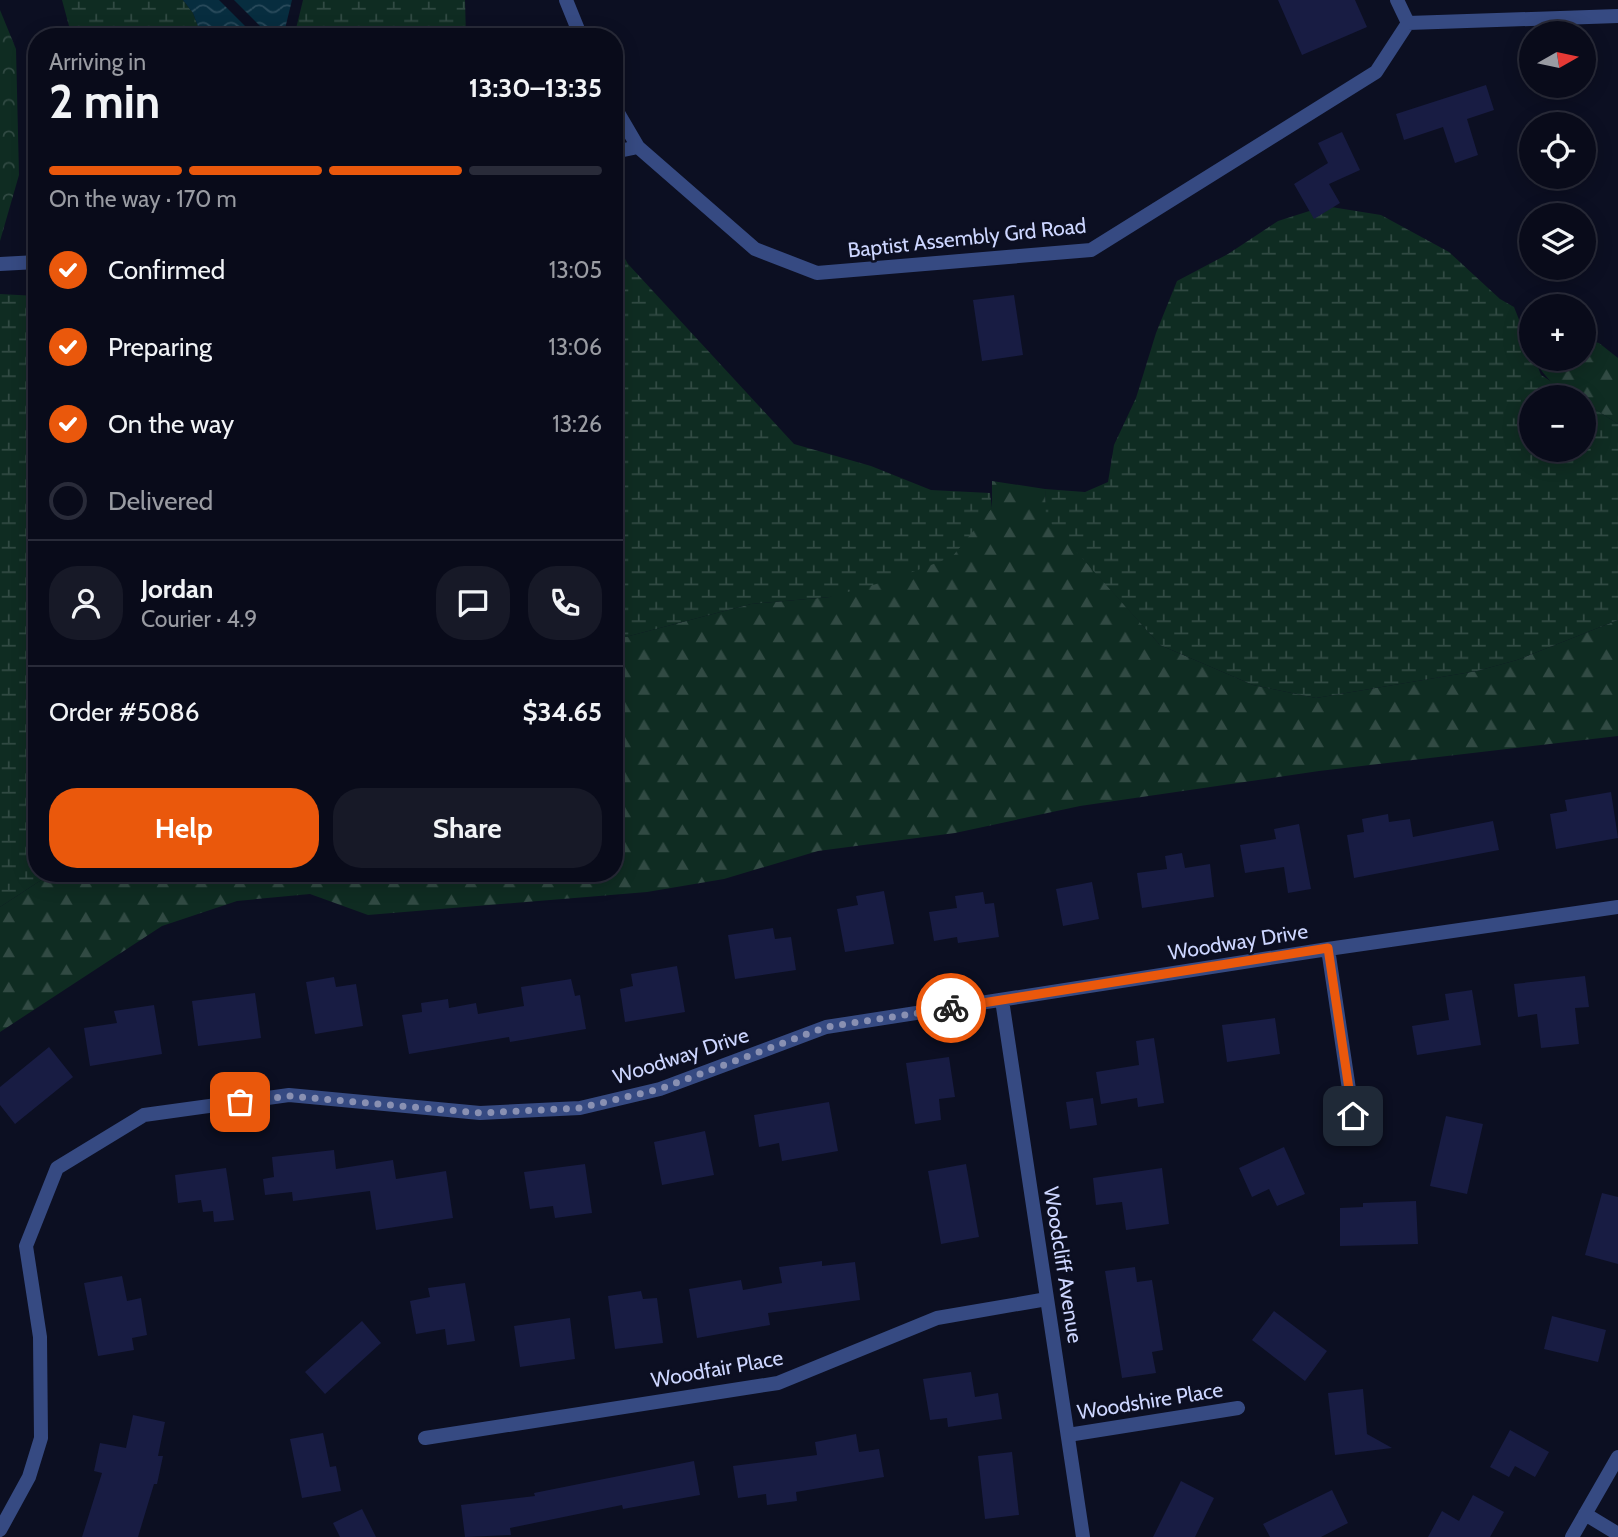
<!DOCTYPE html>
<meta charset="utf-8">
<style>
body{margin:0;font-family:Cabin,sans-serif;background:#171927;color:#f1f3f6;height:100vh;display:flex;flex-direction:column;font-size:26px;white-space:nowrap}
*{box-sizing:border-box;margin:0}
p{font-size:23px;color:#999ba2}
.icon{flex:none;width:38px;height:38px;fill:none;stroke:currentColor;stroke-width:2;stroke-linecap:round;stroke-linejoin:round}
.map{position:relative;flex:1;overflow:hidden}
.details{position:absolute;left:28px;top:28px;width:595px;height:854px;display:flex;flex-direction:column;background:#090b1a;border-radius:28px;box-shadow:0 4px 18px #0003,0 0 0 2px #292b39}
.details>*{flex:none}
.needle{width:46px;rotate:81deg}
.fabs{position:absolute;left:1519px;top:21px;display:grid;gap:14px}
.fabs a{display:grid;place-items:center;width:77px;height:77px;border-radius:50%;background:#090b1a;box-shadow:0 4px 18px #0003,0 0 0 2px #292b39;font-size:35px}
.pin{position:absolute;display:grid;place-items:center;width:60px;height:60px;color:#fff;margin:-30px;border-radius:14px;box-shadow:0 4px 10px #0006}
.courier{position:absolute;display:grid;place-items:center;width:70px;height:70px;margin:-35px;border:5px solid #ea580c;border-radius:50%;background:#fff;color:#222;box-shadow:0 2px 9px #0007}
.head em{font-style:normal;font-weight:700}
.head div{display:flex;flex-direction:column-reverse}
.head{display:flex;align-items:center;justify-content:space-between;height:119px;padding:0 21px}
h1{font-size:46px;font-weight:700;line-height:52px}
.bar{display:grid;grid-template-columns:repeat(4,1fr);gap:10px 7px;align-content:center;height:84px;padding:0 21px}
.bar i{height:9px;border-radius:5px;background:#292b39}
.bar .active{background:#ea580c}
.bar p{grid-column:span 4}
.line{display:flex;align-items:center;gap:18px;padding:0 21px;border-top:2px solid #292b39}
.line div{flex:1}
.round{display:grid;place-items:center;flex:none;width:74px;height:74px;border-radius:28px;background:#171927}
ol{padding:0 21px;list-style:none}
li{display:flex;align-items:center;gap:21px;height:77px}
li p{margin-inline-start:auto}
li .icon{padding:7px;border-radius:50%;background:#ea580c;color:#fff;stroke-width:4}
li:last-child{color:#999ba2}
li i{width:38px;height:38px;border:4px solid #292b39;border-radius:50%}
.button{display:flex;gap:14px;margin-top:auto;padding:14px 21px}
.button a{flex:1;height:80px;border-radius:28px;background:#ea580c;color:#fff;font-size:28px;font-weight:700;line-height:80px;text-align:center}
.button a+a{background:#171927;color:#f1f3f6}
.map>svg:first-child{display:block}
</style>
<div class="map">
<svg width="1618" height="1537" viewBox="0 0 1618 1537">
<defs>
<pattern id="forest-firs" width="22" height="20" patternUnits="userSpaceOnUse" patternTransform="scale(1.75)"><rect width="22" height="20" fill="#0f2c22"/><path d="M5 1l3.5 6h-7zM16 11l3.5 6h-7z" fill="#314a43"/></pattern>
<pattern id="wetland-marsh" width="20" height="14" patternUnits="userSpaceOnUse" patternTransform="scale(1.75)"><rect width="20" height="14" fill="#0f2c22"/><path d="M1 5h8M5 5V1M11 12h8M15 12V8" fill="none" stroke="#314a43"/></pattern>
<pattern id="park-crowns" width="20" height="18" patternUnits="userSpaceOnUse" patternTransform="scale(1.75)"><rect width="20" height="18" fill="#0f2c22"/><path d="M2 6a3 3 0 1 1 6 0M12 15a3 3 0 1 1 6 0" fill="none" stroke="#314a43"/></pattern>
<pattern id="water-waves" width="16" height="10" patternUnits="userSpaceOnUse" patternTransform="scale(1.75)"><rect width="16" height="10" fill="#072d3f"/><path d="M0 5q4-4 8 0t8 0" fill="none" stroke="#2a4b5c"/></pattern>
</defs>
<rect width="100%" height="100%" fill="#0c0f22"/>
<path fill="url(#forest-firs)" d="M 1584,339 L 1599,343 L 1618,358 L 1618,424 L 1584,402 L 1584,397 C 1563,397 1542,376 1535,359 L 1584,359 Z
M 992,481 L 1045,489 L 1047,518 L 1160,645 L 1253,685 L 1316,698 L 1477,671 L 1517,660 L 1618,620 L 1618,736 L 1319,771 L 1080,806 L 955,833 L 818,851 L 724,879 L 647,892 L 368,915 L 310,894 L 237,901 L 162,926 L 0,1032 L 0,907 L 52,873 L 614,873 L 614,640 L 751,604 L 830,597 L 992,508 Z"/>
<path fill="url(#wetland-marsh)" d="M 62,0 L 183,0 L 193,13 L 202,37 L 72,37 Z
M 303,0 L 465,0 L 466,37 L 294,37 Z
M 1325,206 L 1381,215 L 1449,252 L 1500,299 L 1514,307 L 1531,350 L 1531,359 L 1535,359 L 1541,375 L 1576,397 L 1531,397 L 1531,450 L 1584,450 L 1584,402 L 1618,424 L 1618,620 L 1517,660 L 1477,671 L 1316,698 L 1253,685 L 1160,645 L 1046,518 L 1045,489 L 1085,492 L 1108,482 L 1114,445 L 1136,398 L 1156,333 L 1177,281 L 1228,254 L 1278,221 Z
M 614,239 L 628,264 L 794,444 L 871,466 L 931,490 L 990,493 L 992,508 L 952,557 L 894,579 L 830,597 L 751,604 L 614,640 Z
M 0,294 L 37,296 L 37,873 L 52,873 L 0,907 Z"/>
<path fill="url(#park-crowns)" d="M 0,10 L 16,49 L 19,175 L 0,241 Z"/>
<path fill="url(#water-waves)" d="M 183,0 L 219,0 L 256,37 L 202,37 L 193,13 Z
M 234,0 L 292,0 L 283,37 L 271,37 Z"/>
<path fill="#181c43" d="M 1278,0 L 1355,0 L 1367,27 L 1302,55 Z
M 1486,85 L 1494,110 L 1467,119 L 1478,155 L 1455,163 L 1443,127 L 1404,140 L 1396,114 Z
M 1342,132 L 1360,170 L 1329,184 L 1340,203 L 1314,219 L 1294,184 L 1328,163 L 1318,143 Z
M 1014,295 L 1023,355 L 982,361 L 973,300 Z
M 1611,792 L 1618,838 L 1556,849 L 1550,814 L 1567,811 L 1565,800 Z
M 1388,814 L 1389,822 L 1410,819 L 1413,837 L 1493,821 L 1499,850 L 1354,878 L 1347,835 L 1364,832 L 1362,819 Z
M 1299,824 L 1311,889 L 1288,893 L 1284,867 L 1245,873 L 1240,845 L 1276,839 L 1274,829 Z
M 1182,853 L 1185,868 L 1210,864 L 1214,897 L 1142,908 L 1137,873 L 1167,869 L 1165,856 Z
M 1092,882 L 1099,919 L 1063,926 L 1056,889 Z
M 884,891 L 894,944 L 845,952 L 837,909 L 858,905 L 856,896 Z
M 983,892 L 985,904 L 994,903 L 999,937 L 958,943 L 957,937 L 934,941 L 929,912 L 957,908 L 955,896 Z
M 773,928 L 775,939 L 791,937 L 796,970 L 735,979 L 728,935 Z
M 677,966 L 685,1012 L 625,1022 L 620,989 L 633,986 L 631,974 Z
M 1585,976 L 1589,1007 L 1575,1008 L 1579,1044 L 1541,1048 L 1537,1014 L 1518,1017 L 1514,984 Z
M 334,977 L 336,987 L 356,984 L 363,1026 L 315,1034 L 306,982 Z
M 571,979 L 575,996 L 580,995 L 586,1029 L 510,1042 L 509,1037 L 409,1054 L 402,1015 L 422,1012 L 421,1003 L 448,999 L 449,1008 L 476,1003 L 478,1014 L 524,1006 L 521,987 Z
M 1472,990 L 1481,1045 L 1417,1055 L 1412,1026 L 1449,1020 L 1445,994 Z
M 255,993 L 261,1038 L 198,1046 L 192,1001 Z
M 154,1005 L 162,1054 L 90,1066 L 84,1028 L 117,1023 L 114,1011 Z
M 1275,1018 L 1280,1054 L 1227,1062 L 1222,1025 Z
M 1154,1038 L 1164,1103 L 1138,1107 L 1137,1098 L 1101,1104 L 1096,1072 L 1139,1065 L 1136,1041 Z
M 49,1047 L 73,1077 L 15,1124 L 0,1105 L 0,1087 Z
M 949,1057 L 955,1097 L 939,1099 L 941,1120 L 915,1124 L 906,1063 Z
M 1093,1098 L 1097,1125 L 1070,1129 L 1066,1102 Z
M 829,1102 L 838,1151 L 782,1161 L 779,1143 L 759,1147 L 754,1115 Z
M 1446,1116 L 1483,1124 L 1467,1194 L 1430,1186 Z
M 705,1131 L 714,1175 L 662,1185 L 654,1142 Z
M 1284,1147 L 1305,1194 L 1277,1206 L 1269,1189 L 1252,1197 L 1239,1168 Z
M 334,1150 L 336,1169 L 393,1160 L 396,1179 L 446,1171 L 453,1218 L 376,1230 L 370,1191 L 293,1201 L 292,1192 L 265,1195 L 263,1179 L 274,1177 L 272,1157 Z
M 585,1164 L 592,1213 L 555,1218 L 553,1206 L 530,1209 L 524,1172 Z
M 966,1164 L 979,1237 L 941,1244 L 928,1171 Z
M 226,1168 L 234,1220 L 214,1222 L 213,1211 L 203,1212 L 201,1200 L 178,1203 L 175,1175 Z
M 1162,1168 L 1169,1224 L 1126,1230 L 1122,1202 L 1096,1205 L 1093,1178 Z
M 1602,1193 L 1618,1197 L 1618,1264 L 1585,1255 Z
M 1416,1201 L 1418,1244 L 1340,1246 L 1340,1208 L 1363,1207 L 1363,1203 Z
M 822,1261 L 822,1266 L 855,1262 L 860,1300 L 768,1313 L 770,1325 L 697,1338 L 689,1289 L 741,1280 L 743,1290 L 782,1283 L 779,1267 Z
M 1135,1267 L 1137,1282 L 1152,1280 L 1163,1350 L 1152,1352 L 1156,1373 L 1122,1378 L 1105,1271 Z
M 122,1276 L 127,1301 L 141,1298 L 147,1335 L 132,1338 L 134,1350 L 98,1356 L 84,1283 Z
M 465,1283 L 475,1341 L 447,1345 L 445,1329 L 416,1334 L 410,1301 L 430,1297 L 428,1288 Z
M 641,1291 L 643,1299 L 657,1298 L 663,1343 L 615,1349 L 608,1296 Z
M 1274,1311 L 1327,1351 L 1305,1381 L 1252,1340 Z
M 1552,1316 L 1606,1330 L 1598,1362 L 1544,1349 Z
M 570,1318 L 575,1359 L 520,1367 L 514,1326 Z
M 362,1321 L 381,1343 L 325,1394 L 305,1372 Z
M 971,1372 L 975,1397 L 998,1393 L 1002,1419 L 948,1427 L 947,1418 L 930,1420 L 923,1379 Z
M 1363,1389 L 1367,1434 L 1392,1448 L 1335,1455 L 1328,1393 Z
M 133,1415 L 165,1422 L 158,1456 L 163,1456 L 157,1484 L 154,1484 L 138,1537 L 82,1537 L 102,1473 L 94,1471 L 100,1443 L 126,1448 Z
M 1510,1430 L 1549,1452 L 1535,1477 L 1515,1466 L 1509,1477 L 1490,1467 Z
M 323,1433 L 330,1467 L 336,1466 L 341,1491 L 302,1498 L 290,1439 Z
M 856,1434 L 859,1452 L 879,1449 L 884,1477 L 796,1492 L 797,1501 L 767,1505 L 766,1494 L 738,1498 L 733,1466 L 817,1455 L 815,1442 Z
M 1012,1452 L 1019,1515 L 985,1519 L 978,1456 Z
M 694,1461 L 700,1495 L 623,1509 L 622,1505 L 510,1528 L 511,1535 L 465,1537 L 461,1505 L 535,1496 L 534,1493 Z
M 1181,1481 L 1214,1498 L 1195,1537 L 1153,1537 Z
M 1332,1490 L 1348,1523 L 1321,1537 L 1270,1537 L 1263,1524 Z
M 1473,1495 L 1504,1512 L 1490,1537 L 1428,1537 L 1442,1511 L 1459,1521 Z
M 362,1509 L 376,1537 L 340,1537 L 333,1523 Z"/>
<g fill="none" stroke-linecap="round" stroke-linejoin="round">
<path stroke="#364a82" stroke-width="14" d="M 566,0 L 581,37
M 1397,0 L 1408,23
M 1408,23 L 1618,16
M 614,106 L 638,147 L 755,249 L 817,273 L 1091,250 L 1376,72 L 1408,23
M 614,152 L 638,147
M 0,264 L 37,262
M 1328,949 L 1353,1116
M 1002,1000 L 1083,1537
M 1068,1435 L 1238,1408
M 425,1438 L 778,1383 L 937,1318 L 1047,1299
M 1585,1514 L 1618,1534
M 0,1530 L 29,1477 L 41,1438 L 40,1337 L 26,1246 L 57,1168 L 144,1115 L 289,1095 L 480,1113 L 580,1108 L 660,1089 L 826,1027 L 1328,949 L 1618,907
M 1572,1537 L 1618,1457"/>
</g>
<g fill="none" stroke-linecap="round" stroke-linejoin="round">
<path stroke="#8990b2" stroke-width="7" stroke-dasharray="0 12.6" d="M 240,1102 L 289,1096 L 480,1113 L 580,1108 L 660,1089 L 826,1027 L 951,1008"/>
<path stroke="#ea580c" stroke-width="9" d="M 951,1008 L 1328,948 L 1353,1116"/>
</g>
<g text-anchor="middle" stroke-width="5" stroke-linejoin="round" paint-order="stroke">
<g font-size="21" fill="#cdd6ff" stroke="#0c0f22">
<text transform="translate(967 238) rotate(-6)" y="7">Baptist Assembly Grd Road</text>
<text transform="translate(1238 942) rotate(-9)" y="7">Woodway Drive</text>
<text transform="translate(681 1056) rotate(-18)" y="7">Woodway Drive</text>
<text transform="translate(1063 1265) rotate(81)" y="7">Woodcliff Avenue</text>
<text transform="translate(717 1369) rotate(-10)" y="7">Woodfair Place</text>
<text transform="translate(1150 1401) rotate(-9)" y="7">Woodshire Place</text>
</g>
</g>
</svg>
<div class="fabs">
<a><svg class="needle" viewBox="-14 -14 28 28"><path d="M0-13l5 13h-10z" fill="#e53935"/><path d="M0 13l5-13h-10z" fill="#999ba2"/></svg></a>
<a><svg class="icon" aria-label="locate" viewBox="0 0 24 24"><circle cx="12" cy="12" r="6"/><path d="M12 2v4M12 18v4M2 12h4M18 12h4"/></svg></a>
<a><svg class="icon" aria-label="layers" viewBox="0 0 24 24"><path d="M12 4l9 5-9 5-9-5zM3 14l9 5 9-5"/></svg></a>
<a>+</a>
<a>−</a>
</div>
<div class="pin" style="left:240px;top:1102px;background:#ea580c"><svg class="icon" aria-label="bag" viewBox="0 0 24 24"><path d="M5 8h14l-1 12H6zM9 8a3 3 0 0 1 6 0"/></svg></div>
<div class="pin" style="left:1353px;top:1116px;background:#1f2937"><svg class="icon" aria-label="home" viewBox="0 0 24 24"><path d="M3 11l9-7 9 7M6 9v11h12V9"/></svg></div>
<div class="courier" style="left:951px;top:1008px"><svg class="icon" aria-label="bike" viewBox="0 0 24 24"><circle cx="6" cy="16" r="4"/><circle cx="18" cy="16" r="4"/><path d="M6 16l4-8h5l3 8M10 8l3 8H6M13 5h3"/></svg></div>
<section class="details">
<div class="head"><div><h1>2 min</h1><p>Arriving in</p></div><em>13:30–13:35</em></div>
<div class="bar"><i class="active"></i><i class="active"></i><i class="active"></i><i></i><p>On the way · 170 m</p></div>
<ol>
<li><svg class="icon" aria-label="check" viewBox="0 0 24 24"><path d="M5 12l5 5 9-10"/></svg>Confirmed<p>13:05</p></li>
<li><svg class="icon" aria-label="check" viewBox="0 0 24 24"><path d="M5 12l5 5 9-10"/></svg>Preparing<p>13:06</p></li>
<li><svg class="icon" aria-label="check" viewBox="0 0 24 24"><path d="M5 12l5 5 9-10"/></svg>On the way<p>13:26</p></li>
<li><i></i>Delivered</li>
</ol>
<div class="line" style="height:126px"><a class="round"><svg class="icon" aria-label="person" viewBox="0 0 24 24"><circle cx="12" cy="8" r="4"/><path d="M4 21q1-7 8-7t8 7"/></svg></a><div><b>Jordan</b><p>Courier · 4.9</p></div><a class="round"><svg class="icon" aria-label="chat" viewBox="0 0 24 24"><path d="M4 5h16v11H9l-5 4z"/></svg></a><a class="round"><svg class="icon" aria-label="phone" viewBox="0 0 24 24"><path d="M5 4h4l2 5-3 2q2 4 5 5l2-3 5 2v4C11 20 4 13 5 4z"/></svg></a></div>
<div class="line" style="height:91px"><div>Order #5086</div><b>$34.65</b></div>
<div class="button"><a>Help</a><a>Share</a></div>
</section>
</div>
